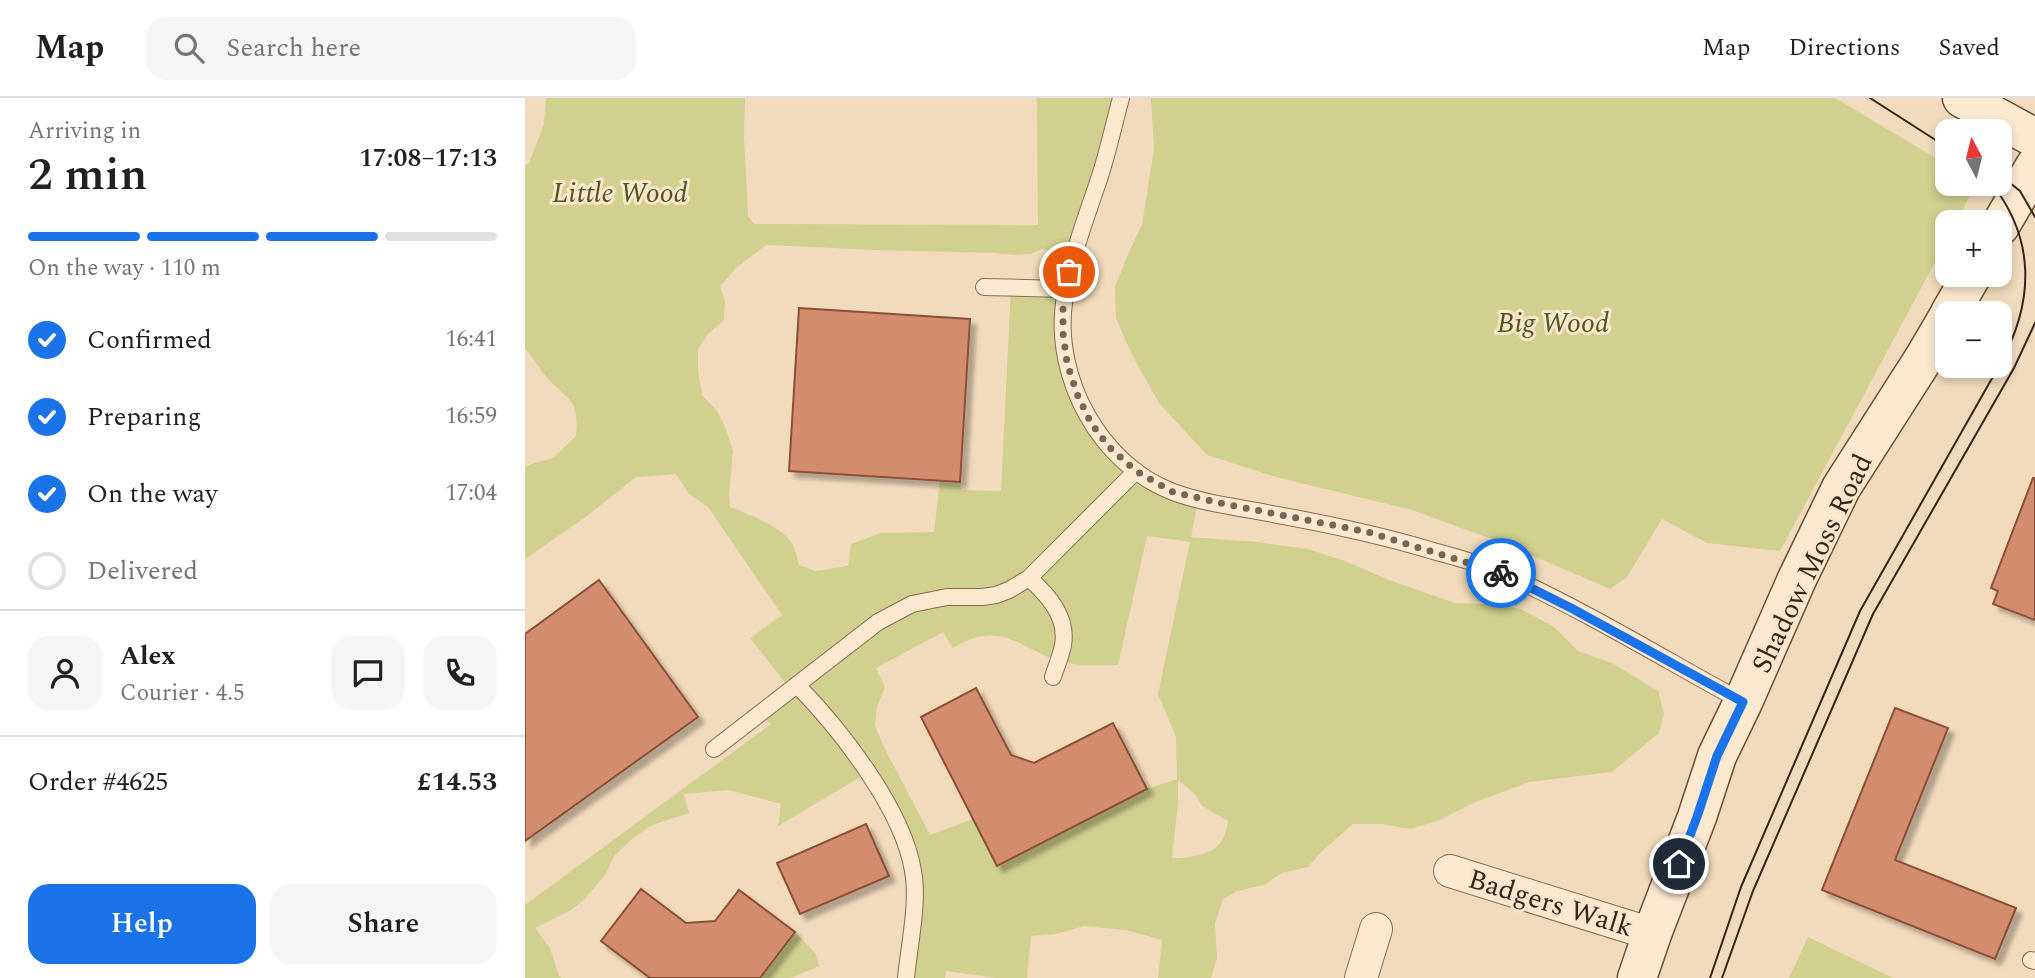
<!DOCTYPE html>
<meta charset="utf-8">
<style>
body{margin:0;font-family:Spectral,serif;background:#f6f6f6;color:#202124;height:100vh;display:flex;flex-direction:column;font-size:26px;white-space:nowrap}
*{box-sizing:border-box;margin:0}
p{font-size:23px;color:#757577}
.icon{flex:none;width:38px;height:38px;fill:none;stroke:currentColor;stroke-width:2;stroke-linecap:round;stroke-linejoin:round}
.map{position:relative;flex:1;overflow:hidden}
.sheet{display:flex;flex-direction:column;background:#fff;width:525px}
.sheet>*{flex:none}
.needle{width:46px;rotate:353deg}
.tools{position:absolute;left:1410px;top:21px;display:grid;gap:14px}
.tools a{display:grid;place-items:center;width:77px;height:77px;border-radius:14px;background:#fff;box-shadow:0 4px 10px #0003;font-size:35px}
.pin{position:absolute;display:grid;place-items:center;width:60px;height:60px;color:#fff;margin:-30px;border:4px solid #fff;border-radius:50%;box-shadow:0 2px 7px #0007}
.courier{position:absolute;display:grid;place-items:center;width:70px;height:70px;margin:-35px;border:5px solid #1a73e8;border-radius:50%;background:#fff;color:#222;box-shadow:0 2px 9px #0007}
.headline em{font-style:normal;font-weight:600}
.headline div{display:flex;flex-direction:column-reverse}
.headline{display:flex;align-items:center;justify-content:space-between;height:119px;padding:0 28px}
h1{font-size:46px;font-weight:600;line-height:52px}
.bar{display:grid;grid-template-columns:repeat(4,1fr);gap:10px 7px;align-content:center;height:84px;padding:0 28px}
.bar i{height:9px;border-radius:5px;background:#e0e0e0}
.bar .on{background:#1a73e8}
.bar p{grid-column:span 4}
.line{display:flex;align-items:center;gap:18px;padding:0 28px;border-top:2px solid #e0e0e0}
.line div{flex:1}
.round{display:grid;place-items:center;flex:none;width:74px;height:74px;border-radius:21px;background:#f6f6f6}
ol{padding:0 28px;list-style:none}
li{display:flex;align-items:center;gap:21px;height:77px}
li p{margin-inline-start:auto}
li .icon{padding:7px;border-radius:50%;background:#1a73e8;color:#fff;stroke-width:4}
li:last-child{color:#757577}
li i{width:38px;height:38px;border:4px solid #e0e0e0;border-radius:50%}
.button{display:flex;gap:14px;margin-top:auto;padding:14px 28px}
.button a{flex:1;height:80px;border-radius:21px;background:#1a73e8;color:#fff;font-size:28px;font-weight:600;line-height:80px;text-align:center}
.button a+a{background:#f6f6f6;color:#202124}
header{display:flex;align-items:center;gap:42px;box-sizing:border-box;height:98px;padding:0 35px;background:#fff;border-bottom:2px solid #e0e0e0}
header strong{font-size:33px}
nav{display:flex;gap:38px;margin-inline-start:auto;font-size:24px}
.search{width:490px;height:63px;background:#f6f6f6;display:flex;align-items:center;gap:18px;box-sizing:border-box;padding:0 24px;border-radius:21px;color:#757577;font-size:26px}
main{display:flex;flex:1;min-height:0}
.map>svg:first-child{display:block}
</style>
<header>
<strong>Map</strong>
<div class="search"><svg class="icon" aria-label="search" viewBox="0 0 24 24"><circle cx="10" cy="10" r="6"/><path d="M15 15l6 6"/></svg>Search here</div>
<nav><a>Map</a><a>Directions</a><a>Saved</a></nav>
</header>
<main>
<section class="sheet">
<div class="headline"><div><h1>2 min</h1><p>Arriving in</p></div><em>17:08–17:13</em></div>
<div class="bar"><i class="on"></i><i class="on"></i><i class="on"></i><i></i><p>On the way · 110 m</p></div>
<ol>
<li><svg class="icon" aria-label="check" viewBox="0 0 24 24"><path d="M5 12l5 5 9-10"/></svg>Confirmed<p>16:41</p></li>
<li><svg class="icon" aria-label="check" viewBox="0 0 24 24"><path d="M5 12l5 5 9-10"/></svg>Preparing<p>16:59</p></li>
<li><svg class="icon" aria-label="check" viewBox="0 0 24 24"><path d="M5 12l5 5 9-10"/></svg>On the way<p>17:04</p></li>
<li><i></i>Delivered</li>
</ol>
<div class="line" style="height:126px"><a class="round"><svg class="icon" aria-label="person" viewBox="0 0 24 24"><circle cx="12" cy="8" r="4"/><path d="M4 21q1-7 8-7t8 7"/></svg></a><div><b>Alex</b><p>Courier · 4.5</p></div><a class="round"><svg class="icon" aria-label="chat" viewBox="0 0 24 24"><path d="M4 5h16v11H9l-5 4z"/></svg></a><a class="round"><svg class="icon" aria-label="phone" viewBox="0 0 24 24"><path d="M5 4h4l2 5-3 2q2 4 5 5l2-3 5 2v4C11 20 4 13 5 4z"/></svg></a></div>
<div class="line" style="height:91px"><div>Order #4625</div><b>£14.53</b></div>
<div class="button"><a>Help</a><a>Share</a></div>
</section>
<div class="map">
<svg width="1510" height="880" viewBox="0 0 1510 880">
<defs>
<filter id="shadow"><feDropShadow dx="6" dy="6" stdDeviation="2" flood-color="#0004"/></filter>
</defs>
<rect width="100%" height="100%" fill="#f2dbbc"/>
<path fill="#d0d08f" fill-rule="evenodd" d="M 21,0 L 220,0 L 219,40 L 223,118 L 229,126 L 513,127 L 512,0 L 596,0 L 547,158 L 517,151 L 506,156 L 491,157 L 469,155 L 351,152 L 241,147 L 211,170 L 195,188 L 200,204 L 199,222 L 183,236 L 173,251 L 173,272 L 177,297 L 192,313 L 201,331 L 208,353 L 204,396 L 205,409 C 223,416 256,428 266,444 C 270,450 272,460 274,467 L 291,473 L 323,468 L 326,446 L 356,435 L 409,434 L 415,383 L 435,384 L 437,392 L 476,393 L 486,189 L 541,191 L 552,295 L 611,373 L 673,401 L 666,439 L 731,444 L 783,451 L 823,464 L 861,481 L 930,505 L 962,506 L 996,511 L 1029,529 L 1053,553 L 1087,565 L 1133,593 L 1139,616 L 1134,635 L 1087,674 L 1004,684 L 948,705 L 915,722 L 885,731 L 857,726 L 828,726 L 798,752 L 783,769 L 757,775 L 739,787 L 712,793 L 698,801 L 690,826 L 692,861 L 686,880 L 633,880 L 637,842 L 601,832 L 559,828 L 532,836 L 506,838 L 502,880 L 471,880 L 421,873 L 420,880 L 381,880 L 388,772 L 342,675 L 253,728 L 256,706 L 204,692 L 159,696 L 164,715 L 127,727 L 107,741 L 89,758 L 80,777 L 60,801 L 46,812 L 10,830 L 25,850 L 34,878 L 37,880 L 0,880 L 0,807 L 246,626 L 235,616 L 266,592 L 225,540 L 257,517 L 183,409 L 164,396 L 151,376 L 111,379 L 62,418 L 0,461 L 0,368 L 28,360 L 51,338 C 54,302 46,304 23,281 C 16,273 10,263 4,254 L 0,252 L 0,68 L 4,65 L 19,26 ZM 622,438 L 665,444 L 633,596 L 651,639 L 652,681 L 622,691 L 473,768 L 448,721 L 405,737 L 358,647 L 350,628 L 352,609 L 360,589 L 351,570 L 418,534 L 428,550 C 474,521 491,548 534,563 C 553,569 573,567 593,567 ZM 653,682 L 670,696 L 677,708 L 703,723 C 699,746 692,753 670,758 C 662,759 654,761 647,760 L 653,705 Z
M 626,0 L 1310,0 L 1414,62 L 1423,68 L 1423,86 L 1445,86 L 1450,89 L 1431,124 L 1423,124 L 1423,140 L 1255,453 L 1182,445 L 1137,421 L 1102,479 L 1085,491 L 983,447 L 887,412 L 751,379 L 682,357 L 634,305 L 607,257 L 591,220 L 590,189 L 604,154 L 617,127 L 629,51 Z
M 270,834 L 291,856 L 294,868 L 266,880 L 235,880 Z
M 1283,839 L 1368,880 L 1264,880 Z"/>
<path fill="#d48c6e" stroke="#8c4f37" stroke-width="2" filter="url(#shadow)" d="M 274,210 L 445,221 L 435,384 L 264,373 Z
M 1508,380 L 1510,380 L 1510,522 L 1468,506 L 1473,493 L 1466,490 Z
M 74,482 L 173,619 L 0,743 L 0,536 Z
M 451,590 L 486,657 L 509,665 L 588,625 L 622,691 L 472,768 L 396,619 Z
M 1370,610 L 1423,630 L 1370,762 L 1491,810 L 1470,861 L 1297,792 Z
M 341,726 L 364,778 L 275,816 L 252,765 Z
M 116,791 L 161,825 L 190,823 L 214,792 L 270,834 L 235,880 L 125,880 L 76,843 Z"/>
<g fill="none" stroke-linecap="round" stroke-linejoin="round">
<g stroke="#8b6a54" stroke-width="18">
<path id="lane" d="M 596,0 C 588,29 582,59 572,87 C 559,126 544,164 539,205 C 529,281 575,366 648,394 C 678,405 711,409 742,415 C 798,425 853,436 908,453 C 931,459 957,466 979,476 C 1061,513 1139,561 1218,604
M 459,189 L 541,191
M 504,480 C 523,497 543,519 538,547 C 536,558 531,569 528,579
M 272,587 C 315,631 378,711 388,773 C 394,805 384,847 381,880
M 189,651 L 353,524 L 387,506 L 422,499 L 457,499 L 471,497 L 484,492 L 504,480 L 611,373
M 1506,862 L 1510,863"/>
</g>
<g stroke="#8b6a54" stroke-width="34">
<path id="street" d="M 925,773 L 1127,836
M 836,880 L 851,831"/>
</g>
<g stroke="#6c4b37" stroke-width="41">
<path id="secondary" d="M 1437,0 L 1510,40
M 1475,128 L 1510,68
M 1425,215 L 1447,177
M 1112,880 L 1127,836 L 1172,719 L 1192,658 L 1218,604 L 1272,481 L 1316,390 L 1399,260 L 1423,219"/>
</g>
<use href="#lane" stroke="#fce9cf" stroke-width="16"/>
<use href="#street" stroke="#fce9cf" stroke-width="32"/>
<use href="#secondary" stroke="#fce9cf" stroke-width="38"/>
<path stroke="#38251a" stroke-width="2" d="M 1345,0 L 1423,50
M 1475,77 L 1495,93 L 1510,119
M 1467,86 C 1510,141 1510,203 1475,266
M 1185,880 L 1216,789 L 1335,513 L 1474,268
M 1197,880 L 1228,793 L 1348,516 L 1489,270 L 1510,225"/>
</g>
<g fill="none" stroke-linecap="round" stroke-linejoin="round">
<path stroke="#796553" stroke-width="7" stroke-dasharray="0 12.6" d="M 544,174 L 538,206 L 538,235 L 542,265 L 552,296 L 566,325 L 584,349 L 611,373 L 648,394 L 695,405 L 843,434 L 976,475"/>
<path stroke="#1a73e8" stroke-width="9" d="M 976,475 L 1046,510 L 1218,604 L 1192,658 L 1172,719 L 1154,766"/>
</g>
<g text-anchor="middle" stroke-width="6" stroke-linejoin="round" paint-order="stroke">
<g font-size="28" font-style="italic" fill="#4f571f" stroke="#f9e6cc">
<text x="95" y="104">Little Wood</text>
<text x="1028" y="234">Big Wood</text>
</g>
<g font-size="28" fill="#38251a" stroke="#f9e6cc">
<text transform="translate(1286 465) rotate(-64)" y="10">Shadow Moss Road</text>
<text transform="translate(1026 804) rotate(17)" y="10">Badgers Walk</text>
</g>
</g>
</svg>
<div class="tools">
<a><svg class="needle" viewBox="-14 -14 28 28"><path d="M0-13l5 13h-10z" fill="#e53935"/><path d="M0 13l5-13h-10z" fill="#757577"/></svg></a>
<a>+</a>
<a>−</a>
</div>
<div class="pin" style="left:544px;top:174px;background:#ea580c"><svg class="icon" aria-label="bag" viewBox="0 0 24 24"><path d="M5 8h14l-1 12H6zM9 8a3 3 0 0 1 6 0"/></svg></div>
<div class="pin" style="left:1154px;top:766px;background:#1f2937"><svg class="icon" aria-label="home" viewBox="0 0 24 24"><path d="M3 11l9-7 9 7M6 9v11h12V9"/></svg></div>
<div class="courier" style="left:976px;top:475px"><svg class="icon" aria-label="bike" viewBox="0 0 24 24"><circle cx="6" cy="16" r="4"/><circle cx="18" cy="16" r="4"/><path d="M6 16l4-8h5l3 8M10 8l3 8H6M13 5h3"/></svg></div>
</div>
</main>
